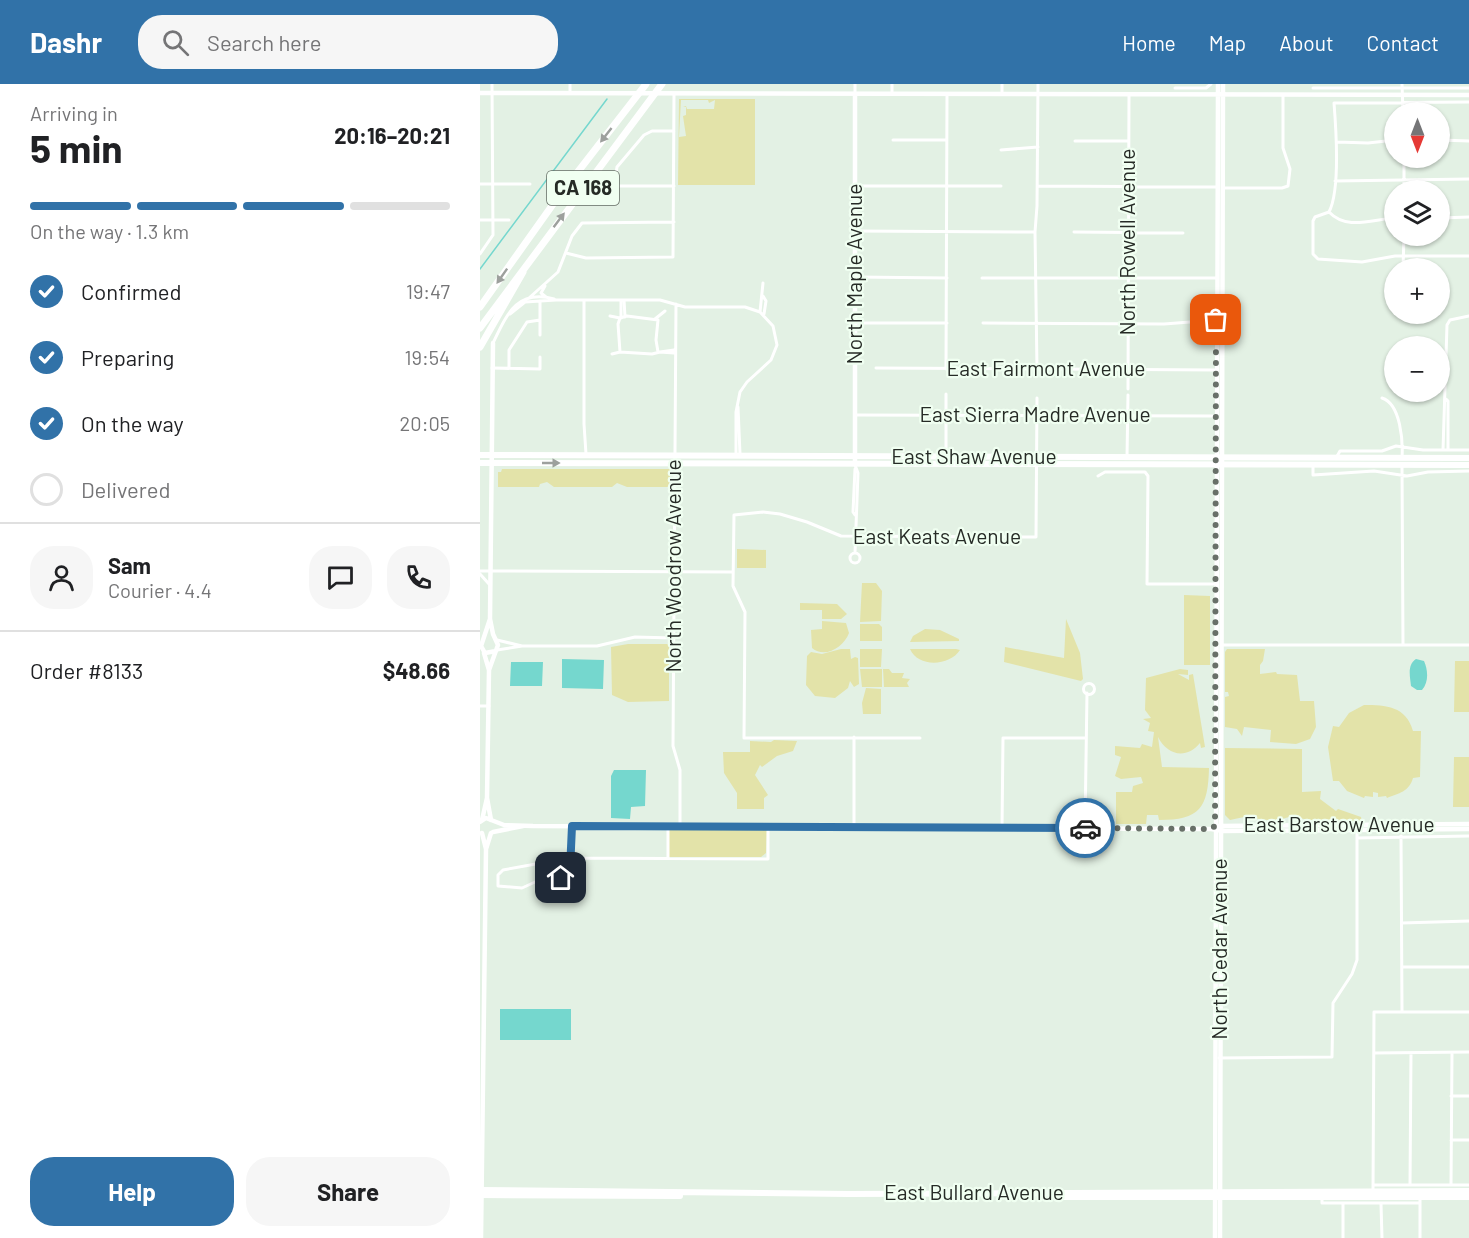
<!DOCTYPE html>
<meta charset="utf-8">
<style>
body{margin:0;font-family:Barlow,sans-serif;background:#f6f6f6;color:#202124;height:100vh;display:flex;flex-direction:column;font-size:22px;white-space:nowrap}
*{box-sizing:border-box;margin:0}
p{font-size:20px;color:#757577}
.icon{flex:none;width:33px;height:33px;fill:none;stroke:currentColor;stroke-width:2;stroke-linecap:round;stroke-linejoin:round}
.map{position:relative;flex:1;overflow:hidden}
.side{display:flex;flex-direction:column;background:#fff;width:480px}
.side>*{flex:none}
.needle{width:39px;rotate:180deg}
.fabs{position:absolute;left:904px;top:18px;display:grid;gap:12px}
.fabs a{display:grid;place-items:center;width:66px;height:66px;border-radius:50%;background:#fff;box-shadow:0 2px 4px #0004;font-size:30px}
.pin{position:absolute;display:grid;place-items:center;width:51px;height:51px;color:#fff;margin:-26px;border-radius:12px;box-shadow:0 3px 9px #0006}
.courier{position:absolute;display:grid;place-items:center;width:60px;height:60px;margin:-30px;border:4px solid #3172a8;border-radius:50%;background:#fff;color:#222;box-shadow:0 2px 8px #0007}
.headline em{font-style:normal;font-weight:700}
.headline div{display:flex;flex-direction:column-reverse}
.headline{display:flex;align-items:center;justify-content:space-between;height:102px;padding:0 30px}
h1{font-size:39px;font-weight:700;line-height:45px}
.bar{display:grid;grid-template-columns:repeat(4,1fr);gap:9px 6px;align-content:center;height:72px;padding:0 30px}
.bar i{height:8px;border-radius:4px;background:#e0e0e0}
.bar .on{background:#3172a8}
.bar p{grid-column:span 4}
.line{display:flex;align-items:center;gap:15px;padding:0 30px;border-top:2px solid #e0e0e0}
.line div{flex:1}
.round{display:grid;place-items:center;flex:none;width:63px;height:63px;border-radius:24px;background:#f6f6f6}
ol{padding:0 30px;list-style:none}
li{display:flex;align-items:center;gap:18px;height:66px}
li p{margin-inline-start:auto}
li .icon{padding:6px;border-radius:50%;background:#3172a8;color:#fff;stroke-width:4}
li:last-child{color:#757577}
li i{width:33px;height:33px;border:3px solid #e0e0e0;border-radius:50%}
.primary-button{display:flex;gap:12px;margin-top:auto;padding:12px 30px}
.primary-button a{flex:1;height:69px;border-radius:24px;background:#3172a8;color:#fff;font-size:24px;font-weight:700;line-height:69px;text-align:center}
.primary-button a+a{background:#f6f6f6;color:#202124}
header{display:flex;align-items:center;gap:36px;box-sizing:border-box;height:84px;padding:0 30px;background:#3172a8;color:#fff}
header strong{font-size:28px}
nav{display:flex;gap:33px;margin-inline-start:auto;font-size:21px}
.search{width:420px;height:54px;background:#f6f6f6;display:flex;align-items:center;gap:15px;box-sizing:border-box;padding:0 21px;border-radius:24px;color:#757577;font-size:22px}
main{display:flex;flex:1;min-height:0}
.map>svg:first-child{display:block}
</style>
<header>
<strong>Dashr</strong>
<div class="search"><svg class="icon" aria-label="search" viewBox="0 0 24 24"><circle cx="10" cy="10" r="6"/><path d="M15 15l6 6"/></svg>Search here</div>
<nav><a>Home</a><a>Map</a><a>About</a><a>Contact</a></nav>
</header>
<main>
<section class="side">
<div class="headline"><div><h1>5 min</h1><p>Arriving in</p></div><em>20:16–20:21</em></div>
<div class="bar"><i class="on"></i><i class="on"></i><i class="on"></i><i></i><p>On the way · 1.3 km</p></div>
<ol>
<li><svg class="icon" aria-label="check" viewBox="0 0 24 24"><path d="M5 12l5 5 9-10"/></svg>Confirmed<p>19:47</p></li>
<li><svg class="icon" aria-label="check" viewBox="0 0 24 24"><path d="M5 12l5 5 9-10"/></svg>Preparing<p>19:54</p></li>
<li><svg class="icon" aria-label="check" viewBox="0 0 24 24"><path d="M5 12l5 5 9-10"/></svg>On the way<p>20:05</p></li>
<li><i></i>Delivered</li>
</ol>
<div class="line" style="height:108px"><a class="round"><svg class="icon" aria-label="person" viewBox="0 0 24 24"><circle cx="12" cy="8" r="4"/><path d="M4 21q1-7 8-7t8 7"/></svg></a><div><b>Sam</b><p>Courier · 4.4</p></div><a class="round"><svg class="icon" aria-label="chat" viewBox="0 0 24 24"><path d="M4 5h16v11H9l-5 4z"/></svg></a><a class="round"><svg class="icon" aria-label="phone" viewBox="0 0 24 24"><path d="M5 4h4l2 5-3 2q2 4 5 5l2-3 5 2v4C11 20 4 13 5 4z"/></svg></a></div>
<div class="line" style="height:78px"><div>Order #8133</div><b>$48.66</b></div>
<div class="primary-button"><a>Help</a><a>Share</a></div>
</section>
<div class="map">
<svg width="989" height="1154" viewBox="0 0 989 1154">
<rect width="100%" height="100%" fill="#e3f1e4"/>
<path fill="#e3e3a9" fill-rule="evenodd" d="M 199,15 L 275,15 L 275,101 L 198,101 ZM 201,16 L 228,16 L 229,19 L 235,16 L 234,25 L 207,25 L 206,22 L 203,22 L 206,23 L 206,31 L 203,32 L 206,52 L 199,53 Z
M 22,385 L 190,385 L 190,403 L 147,403 L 137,399 L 132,403 L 74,403 L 67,398 L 60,400 L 59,403 L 18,403 L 18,388 L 21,388 Z
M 257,465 L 286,466 L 286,484 L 257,484 Z
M 382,499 L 396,499 L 402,507 L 401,537 L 380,538 Z
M 704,511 L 730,512 L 730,581 L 704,581 Z
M 320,519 L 357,520 L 367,530 L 361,535 L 342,535 L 342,526 L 320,526 Z
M 586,535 L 600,569 L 603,595 L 601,597 L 524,578 L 525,563 L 584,574 Z
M 342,537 L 366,539 L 369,549 C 364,563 345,575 332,564 L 331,546 L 342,545 Z
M 380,540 L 399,540 L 402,543 L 402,557 L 380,557 Z
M 445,545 L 460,546 L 479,555 L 479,557 L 430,558 L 433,552 Z
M 148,560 L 189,560 L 189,617 L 148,618 L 132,611 L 131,563 Z
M 361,565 L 370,565 L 371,575 L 375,573 L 378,574 L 379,600 L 374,603 L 370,597 L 368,604 L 355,614 L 335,612 L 326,601 L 327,572 L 331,568 L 342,570 Z
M 380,565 L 402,565 L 401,583 L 380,583 Z
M 430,565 L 476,565 L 480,566 C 470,582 438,584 430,565 Z
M 747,565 L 785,565 L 783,577 L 780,581 L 780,590 L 796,588 L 797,590 L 817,591 L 820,617 L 834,617 L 836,643 L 830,655 L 816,660 L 790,658 L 791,646 L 764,643 L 762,652 L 757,645 L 745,643 L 745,613 L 749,612 L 748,608 L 745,608 L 745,568 Z
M 975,577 L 989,577 L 989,628 L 974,628 Z
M 380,585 L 402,585 L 402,603 L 382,603 Z
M 403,585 L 409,585 L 412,589 L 424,589 L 422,594 L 430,595 L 427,599 L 429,603 L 404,603 Z
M 700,585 L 708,586 L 708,591 L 698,590 L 709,596 L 709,591 L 713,590 L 725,663 L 721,664 L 720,659 C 706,676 687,671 678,653 L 682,683 L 729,684 C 728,724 720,736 679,736 L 678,731 L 667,731 L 666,740 L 636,740 L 636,708 L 652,708 L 653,702 L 663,699 L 661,693 L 641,695 L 635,692 L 641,673 L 635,671 L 635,662 L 660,664 L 662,660 L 672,663 L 674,648 L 668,647 L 670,639 L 663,635 L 671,634 L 665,626 L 666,594 Z
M 386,604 L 401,605 L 401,630 L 383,630 L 382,619 Z
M 884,621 C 906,621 926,622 933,647 L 941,647 L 940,693 L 933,694 C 929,708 919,709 907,714 L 906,712 L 898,713 L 898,709 L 893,708 L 893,713 L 885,712 L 884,714 L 867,707 L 859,697 L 853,697 L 848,663 L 853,642 L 859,643 L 869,629 Z
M 294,656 L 317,657 L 313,667 L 297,672 L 282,683 L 280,681 L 275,691 L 288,711 L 284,714 L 284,725 L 257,725 L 257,709 L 244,689 L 243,668 L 270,668 L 270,657 L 291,658 Z
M 745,664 L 822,665 L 822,708 L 841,707 L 840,715 L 856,727 L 858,725 L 881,733 L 882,738 L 847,738 L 809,733 L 795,737 L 764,733 L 750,736 L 745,731 Z
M 974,673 L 989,673 L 989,723 L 973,723 Z
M 189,745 L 287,745 L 286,769 L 281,773 L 189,773 Z"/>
<path fill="#75d7ce" d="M 82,575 L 124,576 L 123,605 L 82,604 Z
M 936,575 L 944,577 C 948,586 949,598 942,606 L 937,606 L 931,602 C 930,592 927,581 936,575 Z
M 31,578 L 63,578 L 62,602 L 30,602 Z
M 134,686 L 166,686 L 165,722 L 151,723 L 150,735 L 131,734 L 131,692 Z
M 20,925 L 91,925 L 91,956 L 20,956 Z"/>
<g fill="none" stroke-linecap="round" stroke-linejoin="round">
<path stroke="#75d7ce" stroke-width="1.5" d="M 0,185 L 127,15"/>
<path stroke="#fff" stroke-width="3" d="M 90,0 L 90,9
M 375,0 L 375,10
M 522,0 L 522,10
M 922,0 L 923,28
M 695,4 L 726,4 L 731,0
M 833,4 L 989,4
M 412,10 L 412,0
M 989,18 L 854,19 C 856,44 860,107 849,128 L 835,133 L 833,137 L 833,170 L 838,175 L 882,178 L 915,172 L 989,172
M 413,56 L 467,56
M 960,56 L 989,57
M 595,57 L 649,57
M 857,58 L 888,59 L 915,56
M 521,66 L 558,63
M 855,97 L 989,95
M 0,100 L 50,100
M 123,102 L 194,102
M 134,102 L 137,83 L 164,51 L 172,47 L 194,47
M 376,102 L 521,102
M 558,102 L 737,103
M 743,104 L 802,104 L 808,102 L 810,85 L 803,64 L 803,11
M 924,106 L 924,74
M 849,128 C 867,147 893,135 915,134
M 960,134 L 989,133
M 0,136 L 29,136
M 375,147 L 555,148
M 594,148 L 703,149
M 86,169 L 106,174 L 193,173 L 194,10
M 0,170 L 13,151 L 12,0
M 923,184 L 924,152
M 376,193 L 467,194
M 502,194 L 737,194
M 65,202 L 61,209 L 66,213
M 283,212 L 286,217 L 284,230
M 49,214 L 78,188 L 92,152 L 102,139 L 194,138
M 104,216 L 104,340 L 106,370
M 141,216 L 141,234
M 144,216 L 145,233
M 196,220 L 193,662 L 200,686 L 200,742
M 280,228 L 283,199
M 30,230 L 45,218 L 76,216 L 180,216 L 205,223 L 265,223 L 280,228 L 293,242 L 297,261 L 291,276 L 267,298 L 260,308 L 256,328 L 256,371
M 130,232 L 140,234
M 175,235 L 185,227
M 376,239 L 467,239
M 503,239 L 684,240 L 736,236
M 60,251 L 60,217
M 13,259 C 27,230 37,205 74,215
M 194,266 L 180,268 L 194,269
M 178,268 L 176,256 L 178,236 L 147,232 L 140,234 L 138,240 L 140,268 L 172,270 L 180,268
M 132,270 L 140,268
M 12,284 L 60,285 L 60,273
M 29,284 L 29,266 L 47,238 L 60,236
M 396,284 L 736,286
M 466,285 L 467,11
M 557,285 L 555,148 L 557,122 L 558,0
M 648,305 L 649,11
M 902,314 C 921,320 923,358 922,374
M 966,315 L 968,317 L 968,366
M 258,323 L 260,370
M 375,331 L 736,332
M 963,366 L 967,241 L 970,236 L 989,232
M 647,373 L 648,311
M 856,374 L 860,367 L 902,367 L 916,362 L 943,366 L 989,366
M 466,380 L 466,310
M 375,381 L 378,389 L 375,469
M 833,382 L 833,391 L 894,387 L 927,392 L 948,388 L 989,387
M 922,382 L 923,561
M 375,385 L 373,428 L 375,431
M 618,392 L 625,388 L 665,388 L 668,392 L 667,500 L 735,500
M370 474a5 5 0 1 1 10 0a5 5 0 1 1-10 0Z
M 0,487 L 253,488
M 0,490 L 9,500
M 17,556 L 42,562 L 117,562 L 155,553 L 193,554
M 742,561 L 989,561
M 17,566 L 42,562
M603.5 605a5.5 5.5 0 1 1 11 0a5.5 5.5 0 1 1-11 0Z
M 0,622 L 9,622
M 440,654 L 264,654 L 265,528 L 253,502 L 254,431 L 283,428 L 300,430 L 327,438 L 361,452 L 556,453 L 557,314
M 92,743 L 92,774 L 87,793 L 66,793 L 42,804 L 18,802 L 18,791 L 23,786 L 89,774 L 92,774 L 288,775 L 288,743
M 188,743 L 188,774
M 374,743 L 374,653
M 522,744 L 523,654 L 605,654
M 605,744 L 607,609
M 921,752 L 922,927
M 877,754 L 989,752
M 922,839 L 989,837
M 922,883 L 989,883
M 894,969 L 989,968
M 739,974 L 852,973 L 853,919 L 872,890 L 877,876 L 877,746
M 971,1012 L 989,1012
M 971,1056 L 989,1056
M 893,1101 L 989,1101
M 930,1101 L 931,969
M 971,1101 L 972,969
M 893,1107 L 894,928 L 989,928
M 940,1112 L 940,1154
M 842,1115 L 842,1119 L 940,1119
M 863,1120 L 863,1154
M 901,1120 L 902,1154"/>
<path stroke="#fff" stroke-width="4.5" d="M 0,9 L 989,11
M 375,380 L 375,10
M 10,535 L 1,562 L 5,569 L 16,567
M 4,569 L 9,586
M 7,714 L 11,736
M 2,736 L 7,714 L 9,586 L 18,561 L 13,550 L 10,535 L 13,259
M 0,738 L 6,734 L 24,741 L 53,742 L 731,745 L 745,747 L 989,745
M 738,742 L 989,740
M 13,748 L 43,742
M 6,765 L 11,749
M 1,1154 L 6,765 L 2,749
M 735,1154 L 738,0
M 740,1154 L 743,0"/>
<path stroke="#fff" stroke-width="6" d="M 0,371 L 989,374
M 0,379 L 989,381
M 0,1106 L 369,1110 L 989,1107
M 0,1111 L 200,1112
M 574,1113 L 989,1113"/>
<path stroke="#fff" stroke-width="7" d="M 0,223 L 76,116 L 166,0
M 0,244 L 182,0
M 0,263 L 43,188"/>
</g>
<defs><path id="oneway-solid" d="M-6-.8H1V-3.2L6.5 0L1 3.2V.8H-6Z" transform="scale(1.5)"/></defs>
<g fill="#9da09d">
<use href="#oneway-solid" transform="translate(126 51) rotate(128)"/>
<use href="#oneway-solid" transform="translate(79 136) rotate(-53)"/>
<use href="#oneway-solid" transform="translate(22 192) rotate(125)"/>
<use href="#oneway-solid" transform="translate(71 379)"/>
</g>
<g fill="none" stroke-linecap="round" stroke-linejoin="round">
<path stroke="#687068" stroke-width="6" stroke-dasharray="0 10.8" d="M 605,744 L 731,745 L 735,742 L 736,236"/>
<path stroke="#3172a8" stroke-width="8" d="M 81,794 L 87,793 L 90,786 L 92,742 L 605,744"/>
</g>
<g text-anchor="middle" stroke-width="4.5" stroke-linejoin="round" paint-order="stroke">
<rect fill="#f0fff1" stroke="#636b63" stroke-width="1.5" x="67" y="87" width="72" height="34" rx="4.5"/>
<g font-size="20" font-weight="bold" fill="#262b26">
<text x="103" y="111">CA 168</text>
</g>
<g font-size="21" fill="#262b26" stroke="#f0fff1">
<text transform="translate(648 158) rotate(-90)" y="7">North Rowell Avenue</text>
<text transform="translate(375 190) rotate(-90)" y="7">North Maple Avenue</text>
<text x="566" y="292">East Fairmont Avenue</text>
<text x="555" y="338">East Sierra Madre Avenue</text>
<text x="494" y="380">East Shaw Avenue</text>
<text x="457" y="460">East Keats Avenue</text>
<text transform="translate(194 482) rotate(-90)" y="7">North Woodrow Avenue</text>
<text x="859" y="748">East Barstow Avenue</text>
<text transform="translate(740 865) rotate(-90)" y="7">North Cedar Avenue</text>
<text x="494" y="1116">East Bullard Avenue</text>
</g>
</g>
</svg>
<div class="fabs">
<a><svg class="needle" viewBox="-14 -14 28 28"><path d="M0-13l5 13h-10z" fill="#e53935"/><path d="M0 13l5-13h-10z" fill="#757577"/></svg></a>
<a><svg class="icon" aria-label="layers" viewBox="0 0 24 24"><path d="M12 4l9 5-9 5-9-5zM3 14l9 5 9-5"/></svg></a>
<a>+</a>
<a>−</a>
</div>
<div class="pin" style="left:736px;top:236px;background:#ea580c"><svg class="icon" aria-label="bag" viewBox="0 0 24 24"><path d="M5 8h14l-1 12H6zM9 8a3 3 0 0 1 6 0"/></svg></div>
<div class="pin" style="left:81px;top:794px;background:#1f2937"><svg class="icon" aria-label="home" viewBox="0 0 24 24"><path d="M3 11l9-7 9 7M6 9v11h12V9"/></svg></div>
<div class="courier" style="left:605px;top:744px"><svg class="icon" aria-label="car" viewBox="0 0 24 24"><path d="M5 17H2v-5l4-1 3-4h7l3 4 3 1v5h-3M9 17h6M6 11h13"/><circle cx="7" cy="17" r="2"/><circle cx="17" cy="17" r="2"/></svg></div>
</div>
</main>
